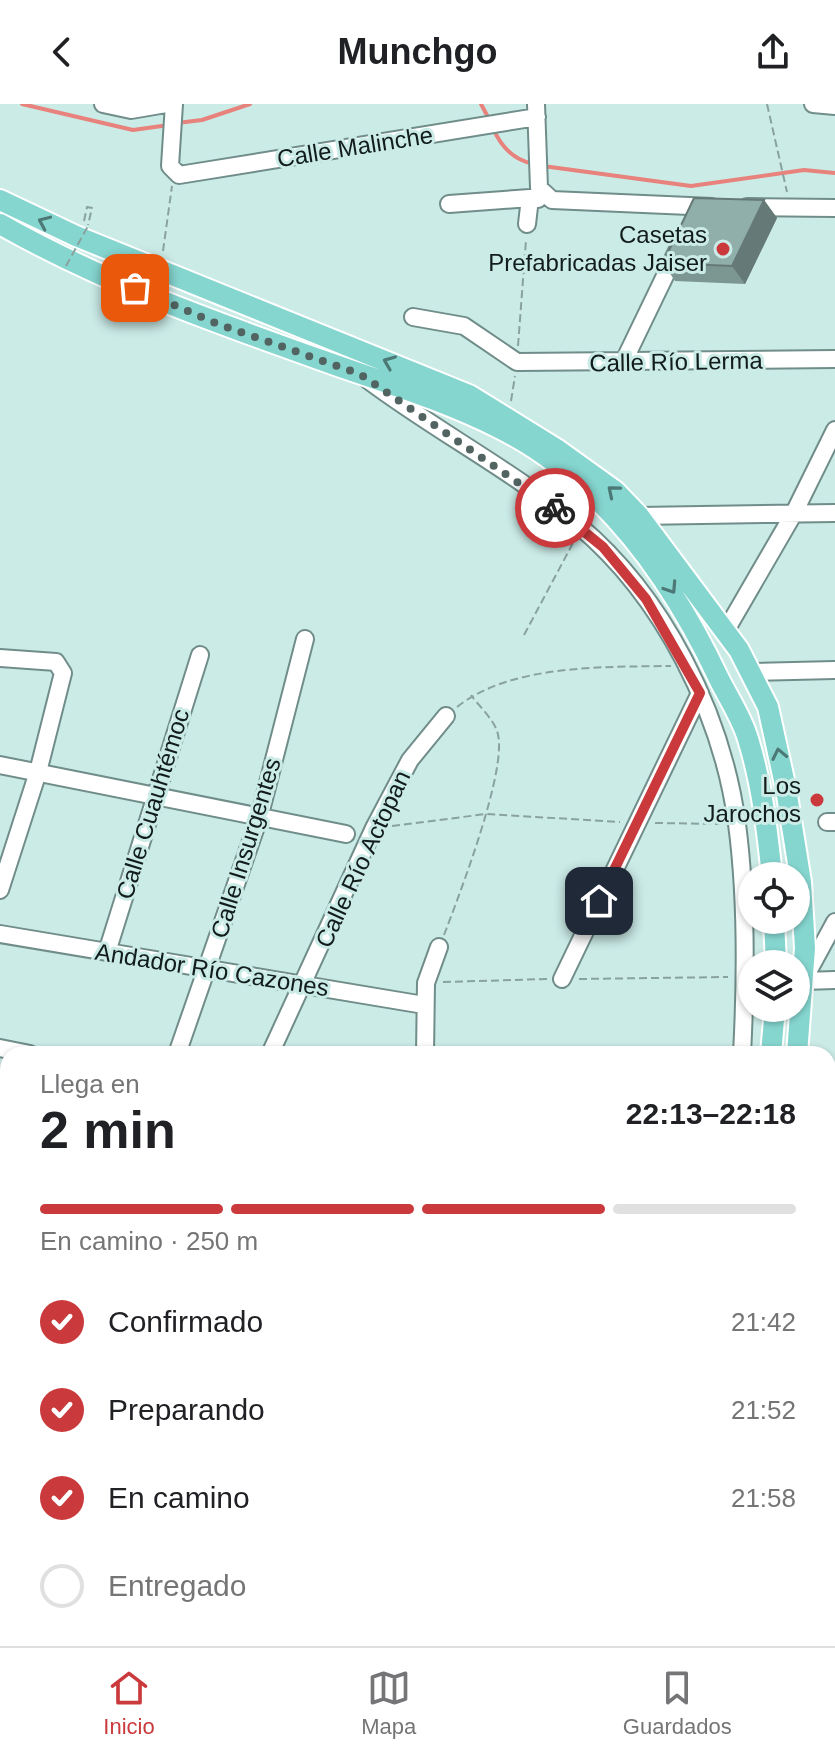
<!DOCTYPE html>
<html lang="es">
<meta charset="utf-8">
<style>
body{margin:0;font-family:Arial,sans-serif;background:#f2f2f2;color:#202124;height:100vh;display:flex;flex-direction:column;font-size:30px;white-space:nowrap}
*{box-sizing:border-box;margin:0}
p{font-size:26px;color:#757577}
.icon{flex:none;width:44px;height:44px;fill:none;stroke:currentColor;stroke-width:2;stroke-linecap:round;stroke-linejoin:round}
.map{position:relative;flex:1;overflow:hidden}
.panel{position:absolute;left:0px;top:942px;width:836px;height:600px;display:flex;flex-direction:column;background:#fff;border-radius:24px 24px 0 0;box-shadow:0 2px 6px #0004}
.panel>*{flex:none}
.controls{position:absolute;left:738px;top:758px;display:grid;gap:16px}
.controls a{display:grid;place-items:center;width:72px;height:72px;border-radius:50%;background:#fff;box-shadow:0 2px 6px #0004;font-size:40px}
.pin{position:absolute;display:grid;place-items:center;width:68px;height:68px;color:#fff;margin:-34px;border-radius:16px;box-shadow:0 4px 12px #0006}
.courier{position:absolute;display:grid;place-items:center;width:80px;height:80px;margin:-40px;border:6px solid #ca3a3c;border-radius:50%;background:#fff;color:#222;box-shadow:0 2px 10px #0007}
.overview em{font-style:normal;font-weight:700}
.overview div{display:flex;flex-direction:column-reverse}
.overview{display:flex;align-items:center;justify-content:space-between;height:136px;padding:0 40px}
h1{font-size:52px;font-weight:700;line-height:60px}
.bar{display:grid;grid-template-columns:repeat(4,1fr);gap:12px 8px;align-content:center;height:96px;padding:0 40px}
.bar i{height:10px;border-radius:6px;background:#e0e0e0}
.bar .active{background:#ca3a3c}
.bar p{grid-column:span 4}
ol{padding:0 40px;list-style:none}
li{display:flex;align-items:center;gap:24px;height:88px}
li p{margin-inline-start:auto}
li .icon{padding:8px;border-radius:50%;background:#ca3a3c;color:#fff;stroke-width:4}
li:last-child{color:#757577}
li i{width:44px;height:44px;border:4px solid #e0e0e0;border-radius:50%}
header{display:flex;justify-content:space-between;align-items:center;height:104px;padding:0 40px;background:#fff;font-size:36px;font-weight:700}
.tabs{display:flex;justify-content:space-around;align-items:center;height:112px;border-top:2px solid #e0e0e0;background:#fff;font-size:22px;color:#757577}
.tabs a{display:grid;justify-items:center;gap:4px}
.tabs .active{color:#ca3a3c}
.map>svg:first-child{display:block}
</style>
<header><svg class="icon" aria-label="back" viewBox="0 0 24 24"><path d="M15 5l-7 7 7 7"/></svg>Munchgo<svg class="icon" aria-label="share" viewBox="0 0 24 24"><path d="M12 15V3M7 8l5-5 5 5M5 13v7h14v-7"/></svg></header>
<div class="map">
<svg width="835" height="1542" viewBox="0 0 835 1542">
<rect width="100%" height="100%" fill="#cbebe7"/>
<g fill="none" stroke-linecap="round" stroke-linejoin="round">
<path stroke="#e8827c" stroke-width="4" d="M 22,0 L 133,26 L 169,21
M 481,0 L 489,15
M 177,19 L 202,16 L 250,0
M 493,24 C 501,43 513,56 534,60
M 543,62 L 691,82 L 804,66 L 835,69"/>
<path stroke="#e8827c" stroke-width="14" d="M 631,1542 L 635,1534"/>
<g stroke="#708d8a" stroke-width="20">
<path id="minor" d="M 103,0 L 131,6 L 166,0
M 174,0 L 170,62 L 179,71 L 537,13
M 536,0 L 539,84 L 552,96 L 712,103
M 813,0 L 835,2
M 449,100 L 530,94
M 747,103 L 835,104
M 527,120 L 530,94 L 538,95
M 413,213 L 464,222 L 517,258 L 835,255
M 623,259 L 677,147
M 368,276 C 436,327 512,366 578,421 C 663,492 722,609 737,720 C 747,795 746,874 742,950
M 639,412 L 835,409
M 725,528 L 794,409 L 835,326
M 0,554 L 56,558 L 63,569 L 38,668 L 0,786
M 751,568 L 835,566
M 0,661 L 346,730
M 827,718 L 835,718
M 835,818 L 803,877 L 835,876
M 0,830 L 424,901
M 107,848 L 200,551
M 562,875 L 700,589
M 0,944 L 30,950
M 177,950 L 259,714 L 305,535
M 270,950 L 374,724 L 410,656 L 446,612
M 425,950 L 426,879 L 439,843
M 828,1022 L 835,1022
M 0,1037 L 8,1037
M 828,1181 L 835,1181
M 0,1315 L 8,1323
M 828,1317 L 835,1303
M 828,1338 L 835,1337
M 828,1494 L 835,1494
M 0,1504 L 8,1483
M 206,1542 L 210,1534
M 711,1542 L 715,1534"/>
</g>
<g stroke="#fff" stroke-width="24">
<path id="major" d="M 0,96 L 76,132 L 469,291 L 558,346 L 615,387 L 639,412 L 739,546 L 768,603 L 786,685 L 801,778 L 805,844 L 797,950
M 0,120 C 102,178 214,218 324,257 C 383,278 443,296 499,324 C 603,376 671,473 719,575 C 729,595 742,614 748,635 C 762,680 767,725 772,772
M 774,816 L 776,860
M 771,950 L 775,904
M 453,1542 L 456,1534
M 482,1542 L 486,1534"/>
</g>
<path stroke="#8aa29f" stroke-width="2" stroke-dasharray="8 4" stroke-linecap="butt" d="M 767,0 L 787,88
M 84,117 L 87,103 L 92,104 L 88,121
M 163,147 L 172,82
M 518,242 L 526,136
M 511,297 L 515,272
M 524,531 L 573,439
M 457,603 C 511,560 605,563 671,562
M 655,719 L 720,720
M 392,722 L 486,710 L 620,718
M 444,831 C 458,794 510,661 497,627 C 493,615 479,602 471,591
M 579,875 L 728,873
M 443,878 L 548,875"/>
<use href="#minor" stroke="#fff" stroke-width="16"/>
<use href="#major" stroke="#86d6d0" stroke-width="20"/>
<path stroke="#8aa29f" stroke-width="2" stroke-dasharray="8 4" stroke-linecap="butt" d="M 66,162 L 88,122"/>
</g>
<path fill="#7c9692" d="M 764,96 L 777,114 L 745,180 L 675,177 L 663,159 Z"/>
<path fill="#657a77" d="M 764,96 L 777,114 L 745,180 L 732,162 Z"/>
<path fill="#90aeaa" stroke="#657a77" stroke-width="2" d="M 694,94 L 764,96 L 732,162 L 663,159 Z"/>
<defs><path id="oneway-chevron" d="M-2-3.5L2.5 0L-2 3.5" fill="none" stroke-width="1.6" stroke-linecap="round" stroke-linejoin="round" transform="scale(2)"/></defs>
<g stroke="#4c7976">
<use href="#oneway-chevron" transform="translate(44 118) rotate(-156)"/>
<use href="#oneway-chevron" transform="translate(389 258) rotate(-158)"/>
<use href="#oneway-chevron" transform="translate(613 387) rotate(-140)"/>
<use href="#oneway-chevron" transform="translate(671 484) rotate(57)"/>
<use href="#oneway-chevron" transform="translate(779 650) rotate(-102)"/>
</g>
<g fill="none" stroke-linecap="round" stroke-linejoin="round">
<path stroke="#526462" stroke-width="8" stroke-dasharray="0 14.4" d="M 135,184 L 218,220 L 360,270 L 555,404"/>
<path stroke="#ca3a3c" stroke-width="10" d="M 555,404 L 603,443 L 646,495 L 700,589 L 599,797"/>
</g>
<g fill="#ca3a3c" stroke="#cbebe7" stroke-width="3">
<circle cx="723" cy="145" r="8"/>
<circle cx="817" cy="696" r="8"/>
</g>
<g text-anchor="middle" stroke-width="6" stroke-linejoin="round" paint-order="stroke">
<g font-size="24" fill="#111c1b" stroke="#cbebe7">
<text transform="translate(355 43) rotate(-9)" y="8">Calle Malinche</text>
<text transform="translate(676 258) rotate(-1)" y="8">Calle Río Lerma</text>
<text transform="translate(153 700) rotate(-73)" y="8">Calle Cuauhtémoc</text>
<text transform="translate(246 744) rotate(-73)" y="8">Calle Insurgentes</text>
<text transform="translate(363 755) rotate(-65)" y="8">Calle Río Actopan</text>
<text transform="translate(212 866) rotate(9)" y="8">Andador Río Cazones</text>
</g>
<g font-size="24" fill="#111c1b" stroke="#cbebe7" text-anchor="end">
<text x="707" y="139">Casetas<tspan x="707" dy="28">Prefabricadas Jaiser</tspan></text>
<text x="801" y="690">Los<tspan x="801" dy="28">Jarochos</tspan></text>
</g>
</g>
</svg>
<div class="controls">
<a><svg class="icon" aria-label="locate" viewBox="0 0 24 24"><circle cx="12" cy="12" r="6"/><path d="M12 2v4M12 18v4M2 12h4M18 12h4"/></svg></a>
<a><svg class="icon" aria-label="layers" viewBox="0 0 24 24"><path d="M12 4l9 5-9 5-9-5zM3 14l9 5 9-5"/></svg></a>
</div>
<div class="pin" style="left:135px;top:184px;background:#ea580c"><svg class="icon" aria-label="bag" viewBox="0 0 24 24"><path d="M5 8h14l-1 12H6zM9 8a3 3 0 0 1 6 0"/></svg></div>
<div class="pin" style="left:599px;top:797px;background:#1f2937"><svg class="icon" aria-label="home" viewBox="0 0 24 24"><path d="M3 11l9-7 9 7M6 9v11h12V9"/></svg></div>
<div class="courier" style="left:555px;top:404px"><svg class="icon" aria-label="bike" viewBox="0 0 24 24"><circle cx="6" cy="16" r="4"/><circle cx="18" cy="16" r="4"/><path d="M6 16l4-8h5l3 8M10 8l3 8H6M13 5h3"/></svg></div>
<section class="panel">
<div class="overview"><div><h1>2 min</h1><p>Llega en</p></div><em>22:13–22:18</em></div>
<div class="bar"><i class="active"></i><i class="active"></i><i class="active"></i><i></i><p>En camino · 250 m</p></div>
<ol>
<li><svg class="icon" aria-label="check" viewBox="0 0 24 24"><path d="M5 12l5 5 9-10"/></svg>Confirmado<p>21:42</p></li>
<li><svg class="icon" aria-label="check" viewBox="0 0 24 24"><path d="M5 12l5 5 9-10"/></svg>Preparando<p>21:52</p></li>
<li><svg class="icon" aria-label="check" viewBox="0 0 24 24"><path d="M5 12l5 5 9-10"/></svg>En camino<p>21:58</p></li>
<li><i></i>Entregado</li>
</ol>
</section>
</div>
<nav class="tabs">
<a class="active"><svg class="icon" aria-label="home" viewBox="0 0 24 24"><path d="M3 11l9-7 9 7M6 9v11h12V9"/></svg>Inicio</a>
<a><svg class="icon" aria-label="map" viewBox="0 0 24 24"><path d="M3 6l6-2 6 2 6-2v14l-6 2-6-2-6 2zM9 4v14M15 6v14"/></svg>Mapa</a>
<a><svg class="icon" aria-label="saved" viewBox="0 0 24 24"><path d="M7 4h10v16l-5-4-5 4z"/></svg>Guardados</a>
</nav>
